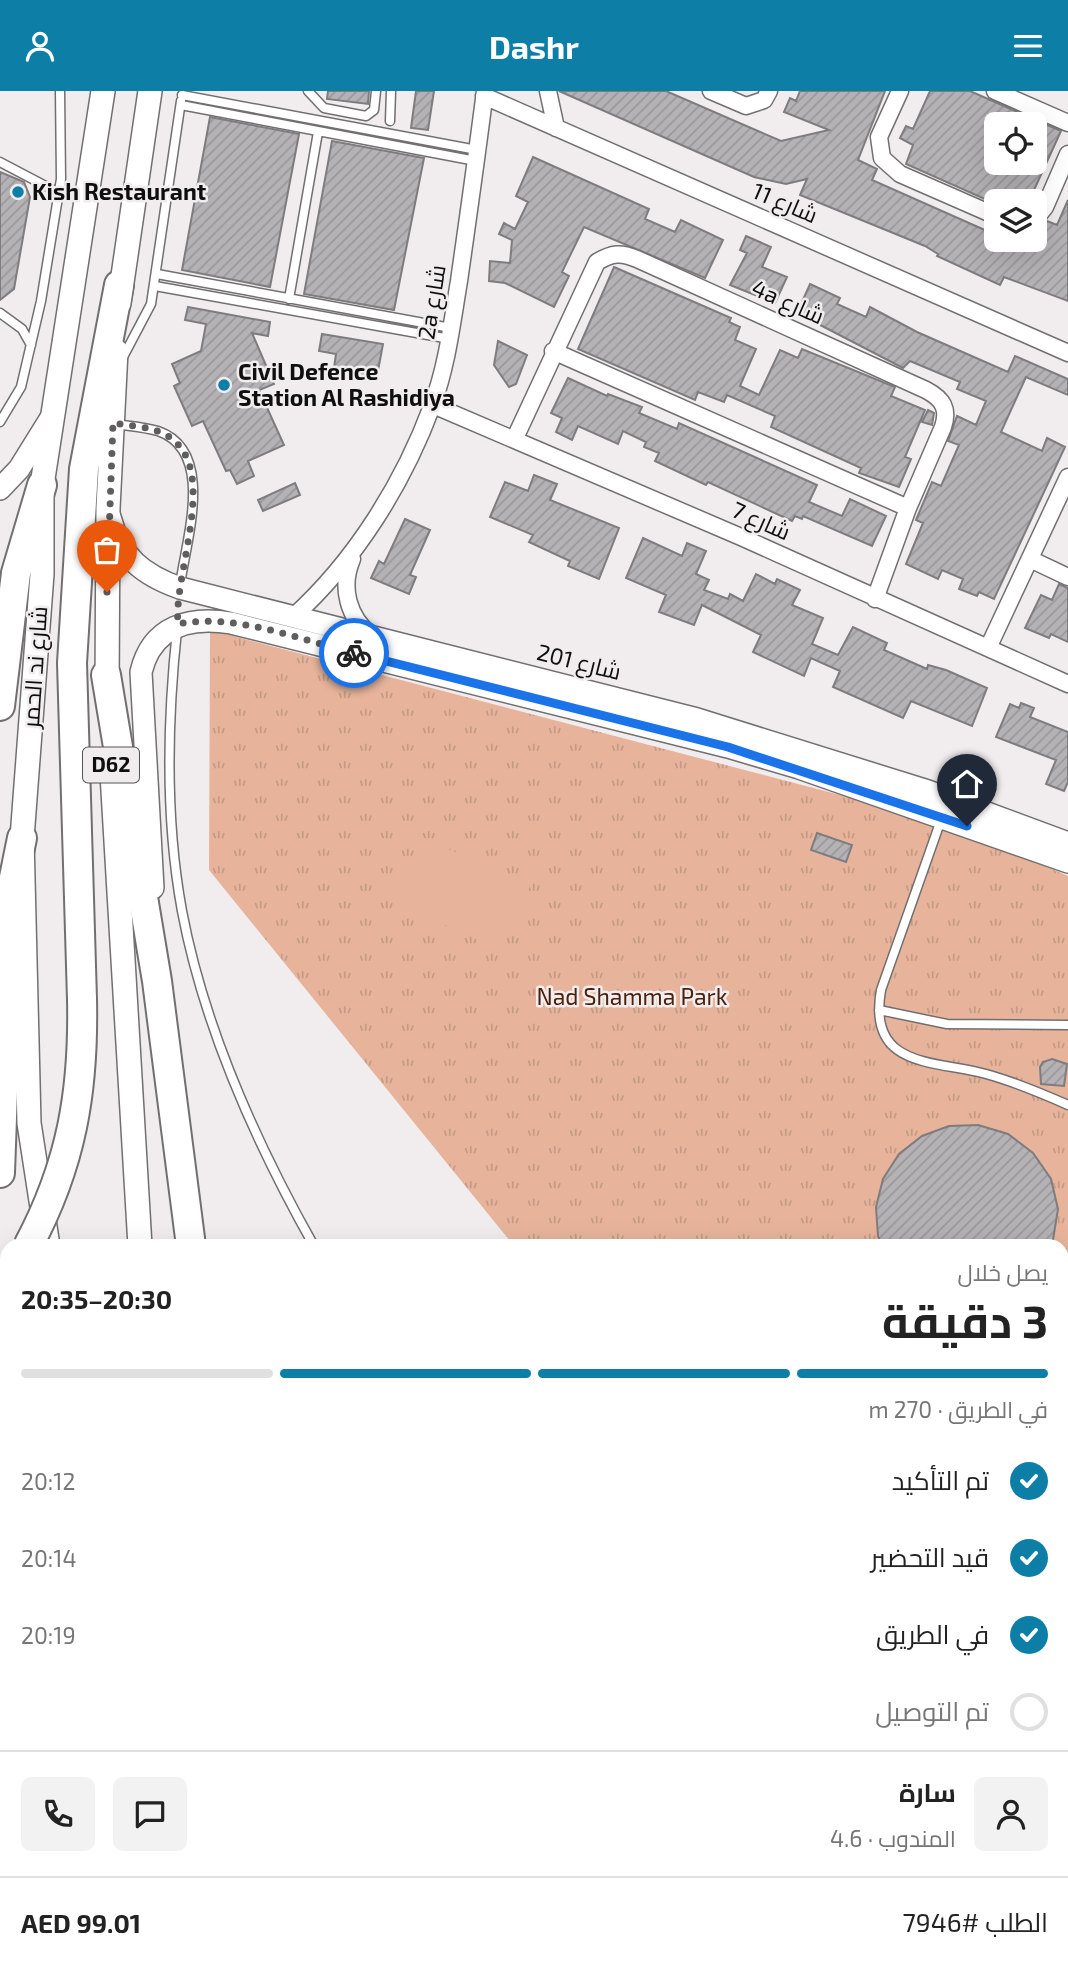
<!DOCTYPE html>
<html lang="ar">
<meta charset="utf-8">
<style>
body{margin:0;font-family:"Exo 2",Cairo,sans-serif;background:#f2f2f2;color:#222;direction:rtl;height:100vh;display:flex;flex-direction:column;font-size:26px;white-space:nowrap}
*{box-sizing:border-box;margin:0}
p{font-size:23px;color:#767676}
.icon{flex:none;width:38px;height:38px;fill:none;stroke:currentColor;stroke-width:2;stroke-linecap:round;stroke-linejoin:round}
.map{position:relative;flex:1;overflow:hidden;direction:ltr}
.panel{position:absolute;left:0px;top:1148px;width:1069px;height:744px;display:flex;flex-direction:column;background:#fff;border-radius:21px 21px 0 0;box-shadow:0 7px 28px #0002;direction:rtl}
.panel>*{flex:none}
.fabs{position:absolute;left:984px;top:21px;display:grid;gap:14px}
.fabs a{display:grid;place-items:center;width:63px;height:63px;border-radius:10px;background:#fff;box-shadow:0 7px 28px #0002;font-size:35px}
.pin{position:absolute;display:grid;place-items:center;width:60px;height:60px;color:#fff;margin:-72px -30px;border-radius:50% 50% 50% 0;rotate:-45deg;box-shadow:0 0 7px #0007}
.pin .icon{rotate:45deg}
.courier{position:absolute;display:grid;place-items:center;width:70px;height:70px;margin:-35px;border:5px solid #1a73e8;border-radius:50%;background:#fff;color:#222;box-shadow:0 2px 9px #0007}
.head em{font-style:normal;font-weight:700}
.head div{display:flex;flex-direction:column-reverse}
.head{display:flex;align-items:center;justify-content:space-between;height:119px;padding:0 21px}
h1{font-size:46px;font-weight:700;line-height:52px}
.bar{display:grid;grid-template-columns:repeat(4,1fr);gap:10px 7px;align-content:center;height:84px;padding:0 21px}
.bar i{height:9px;border-radius:5px;background:#e0e0e0}
.bar .on{background:#0d7fa7}
.bar p{grid-column:span 4}
.line{display:flex;align-items:center;gap:18px;padding:0 21px;border-top:2px solid #e0e0e0}
.line div{flex:1}
.round{display:grid;place-items:center;flex:none;width:74px;height:74px;border-radius:10px;background:#f2f2f2}
ol{padding:0 21px;list-style:none}
li{display:flex;align-items:center;gap:21px;height:77px}
li p{margin-inline-start:auto}
li .icon{padding:7px;border-radius:50%;background:#0d7fa7;color:#fff;stroke-width:4}
li:last-child{color:#767676}
li i{width:38px;height:38px;border:4px solid #e0e0e0;border-radius:50%}
header{display:flex;justify-content:space-between;align-items:center;height:91px;padding:0 21px;background:#0d7fa7;color:#fff;font-size:32px;font-weight:700}
.map>svg:first-child{display:block}
</style>
<header><svg class="icon" aria-label="menu" viewBox="0 0 24 24"><path d="M4 6h16M4 12h16M4 18h16"/></svg>Dashr<svg class="icon" aria-label="person" viewBox="0 0 24 24"><circle cx="12" cy="8" r="4"/><path d="M4 21q1-7 8-7t8 7"/></svg></header>
<div class="map">
<svg width="1068" height="1891" viewBox="0 0 1068 1891">
<defs>
<pattern id="grass-tufts" width="24" height="20" patternUnits="userSpaceOnUse" patternTransform="scale(1.75)"><rect width="24" height="20" fill="#e7b49b"/><path d="M3 7l-1-3M5 7V3M7 7l1-3M15 17l-1-3M17 17v-4M19 17l1-3" fill="none" stroke="#c59a84"/></pattern>
<pattern id="building-hatch" width="6" height="6" patternUnits="userSpaceOnUse" patternTransform="scale(1.75)"><rect width="6" height="6" fill="#b4b2b4"/><path d="M-1 1l2-2M0 6l6-6M5 7l2-2" fill="none" stroke="#9a989a"/></pattern>
</defs>
<rect width="100%" height="100%" fill="#f1edee"/>
<path fill="url(#grass-tufts)" d="M 210,539 L 947,732 L 1068,785 L 1068,1675 L 1062,1679 L 1062,1155 L 514,1155 L 209,779 Z"/>
<path fill="#e7b49b" d="M 422,746 L 530,795 L 500,859 L 393,810 Z"/>
<path fill="url(#building-hatch)" stroke="#7e7c7e" stroke-width="2" fill-rule="evenodd" d="M 328,0 L 369,0 L 368,13 L 327,8 Z
M 416,0 L 434,0 L 428,39 L 411,37 Z
M 559,0 L 666,0 L 781,50 L 829,39 L 784,21 L 790,7 L 796,10 L 800,0 L 885,0 L 858,69 L 877,78 L 872,89 L 996,144 L 996,149 L 1006,149 L 1031,160 L 1047,130 L 1057,134 L 1068,109 L 1068,210 L 1004,186 L 1000,194 L 937,165 L 938,163 L 925,155 L 800,104 L 807,88 L 786,93 L 754,86 Z
M 930,0 L 970,0 L 1061,40 L 1029,110 L 996,110 L 996,113 L 906,73 L 913,54 L 900,47 L 906,35 L 913,38 ZM 996,33 L 1034,33 L 1034,72 L 996,72 Z
M 210,26 L 299,43 L 270,196 L 182,179 Z
M 332,50 L 424,67 L 394,219 L 304,203 Z
M 533,66 L 649,118 L 645,128 L 675,141 L 681,129 L 723,149 L 705,187 L 584,136 L 562,181 L 569,185 L 554,216 L 505,192 L 489,190 L 490,170 L 510,172 L 512,149 L 499,143 L 504,132 L 515,138 L 528,111 L 516,105 Z
M 0,81 L 24,91 L 30,106 L 14,198 L 0,209 Z
M 746,145 L 771,156 L 762,176 L 787,186 L 775,212 L 730,194 L 747,162 L 740,159 Z
M 614,176 L 731,227 L 729,231 L 740,236 L 735,249 L 756,258 L 740,295 L 759,304 L 780,259 L 798,267 L 802,258 L 895,296 L 891,305 L 925,319 L 905,366 L 911,368 L 899,396 L 859,382 L 861,377 L 771,336 L 775,325 L 727,304 L 724,311 L 698,301 L 695,309 L 578,258 Z
M 810,193 L 840,207 L 837,213 L 866,226 L 870,216 L 917,241 L 1008,281 L 1015,265 L 1068,288 L 1068,304 L 1026,286 L 1001,341 L 1042,360 L 1047,347 L 1065,356 L 994,508 L 979,501 L 977,505 L 959,498 L 963,488 L 942,479 L 938,488 L 906,473 L 923,432 L 916,429 L 932,391 L 941,395 L 959,354 L 948,350 L 957,325 L 976,334 L 986,310 L 957,298 L 960,291 L 910,270 L 903,277 L 797,222 Z
M 188,216 L 270,231 L 268,245 L 252,242 L 274,293 L 259,299 L 284,354 L 248,370 L 254,385 L 237,393 L 230,379 L 226,380 L 203,330 L 192,335 L 174,295 L 180,292 L 172,273 L 201,260 L 206,233 L 185,229 Z
M 322,243 L 383,253 L 377,285 L 334,277 L 336,263 L 319,260 Z
M 498,250 L 527,264 L 516,293 L 509,296 L 494,274 Z
M 568,287 L 607,305 L 608,303 L 642,316 L 639,322 L 677,338 L 679,332 L 817,394 L 809,411 L 842,425 L 850,408 L 886,425 L 872,455 L 803,425 L 802,428 L 795,425 L 792,430 L 708,391 L 706,394 L 655,370 L 659,362 L 644,356 L 646,351 L 623,340 L 618,353 L 578,335 L 572,349 L 556,341 L 562,327 L 551,322 Z
M 928,319 L 934,322 L 932,334 L 922,331 Z
M 534,384 L 557,393 L 550,409 L 619,437 L 599,488 L 568,475 L 570,470 L 529,451 L 533,444 L 490,426 L 505,391 L 528,400 Z
M 295,392 L 300,404 L 263,420 L 258,409 Z
M 405,428 L 430,439 L 410,484 L 416,486 L 409,503 L 371,487 L 379,470 L 384,473 Z
M 643,447 L 682,465 L 687,452 L 706,460 L 696,483 L 709,489 L 704,499 L 728,508 L 730,503 L 743,510 L 756,483 L 775,493 L 777,488 L 800,499 L 792,514 L 823,527 L 812,553 L 838,564 L 853,536 L 887,552 L 884,559 L 927,578 L 928,574 L 946,579 L 987,597 L 972,635 L 911,610 L 903,627 L 833,596 L 840,580 L 811,567 L 804,585 L 753,561 L 761,544 L 702,514 L 694,534 L 659,521 L 666,504 L 626,487 Z
M 1059,493 L 1068,497 L 1068,551 L 1051,543 L 1049,547 L 1025,537 L 1041,504 L 1052,509 Z
M 1021,612 L 1034,617 L 1030,626 L 1068,641 L 1068,691 L 1064,700 L 1046,693 L 1056,669 L 996,646 L 1010,613 L 1019,617 Z
M 817,742 L 852,754 L 846,771 L 811,759 Z
M 1052,968 L 1067,973 L 1064,995 L 1041,993 L 1040,976 L 1043,971 Z
M 978,1034 L 1008,1043 L 1033,1062 L 1051,1088 L 1058,1118 L 1052,1155 L 882,1155 L 878,1145 L 876,1116 L 883,1088 L 899,1063 L 922,1045 L 949,1035 Z"/>
<g fill="none" stroke-linecap="round" stroke-linejoin="round">
<g stroke="#726f70" stroke-width="11">
<path id="lane" d="M 308,0 L 324,17 L 366,25 L 374,19 L 376,0
M 182,4 L 477,59
M 181,14 L 476,70
M 390,30 L 391,0
M 0,71 L 59,102
M 157,183 L 451,237
M 155,195 L 450,248
M 289,208 L 318,41
M 0,222 L 22,238 L 31,254
M 122,268 L 151,213 L 181,10
M 0,331 L 21,296 L 41,210 L 61,88 L 60,0
M 115,333 C 129,335 144,336 158,340 C 216,360 186,449 180,494
M 177,539 C 167,632 165,728 182,820 C 204,937 256,1052 314,1155
M 941,729 L 881,899 C 867,978 935,969 986,983 C 1015,991 1041,1002 1068,1014
M 879,919 L 947,933 L 1068,934
M 745,1885 L 746,1891"/>
</g>
<g stroke="#726f70" stroke-width="19">
<path id="street" d="M 548,0 L 556,37
M 711,0 L 746,15 L 764,9 L 769,0
M 900,0 L 879,46 L 882,67 L 900,83 L 996,125
M 995,0 L 1068,32
M 484,5 L 1068,262
M 1034,130 L 1045,116 L 1068,63
M 553,260 L 908,417
M 433,314 L 741,446 L 1068,593
M 515,347 L 597,171 C 612,162 621,161 637,168 L 926,299 C 943,308 949,318 943,336 L 908,417 L 875,508
M 352,468 C 340,496 348,527 372,545
M 1032,469 L 1068,486
M 293,526 C 355,470 403,393 432,315 C 447,275 452,232 459,190 C 468,127 477,63 485,0
M 988,557 L 1068,386"/>
</g>
<g stroke="#726f70" stroke-width="24">
<path id="secondary" d="M 0,398 L 19,378 L 52,325
M 110,426 C 120,466 143,484 180,497 L 697,628 L 928,700 L 1068,752
M 153,797 L 141,581 C 152,535 189,525 231,532 L 728,656 L 799,677 L 1068,771"/>
</g>
<g stroke="#726f70" stroke-width="26">
<path id="primary" d="M 119,212 L 150,0
M 107,600 L 108,417 L 116,260
M 112,683 L 140,1155
M 48,1155 L 29,1032 L 22,747 L 42,483 L 42,394 L 103,0
M 145,1885 L 145,1891
M 179,1885 L 179,1891"/>
</g>
<g stroke="#726f70" stroke-width="32">
<path id="highway" d="M 106,584 L 157,890 L 191,1155
M 0,615 L 16,482 L 42,394
M 82,908 L 72,572 L 84,378 L 119,194
M 0,1082 L 10,806 L 22,747
M 0,1199 L 7,1189
M 0,1317 L 7,1320
M 0,1483 L 7,1488
M 0,1618 L 7,1624
M 0,1675 L 7,1680
M 0,1700 L 7,1705
M 0,1737 L 7,1736
M 230,1885 L 237,1891
M 265,1885 L 272,1891
M 330,1885 L 337,1891
M 402,1885 L 409,1891
M 588,1885 L 589,1891
M 126,1891 L 127,1885"/>
</g>
<use href="#lane" stroke="#fff" stroke-width="8"/>
<use href="#street" stroke="#fff" stroke-width="16"/>
<use href="#secondary" stroke="#fff" stroke-width="21"/>
<use href="#primary" stroke="#fff" stroke-width="23"/>
<use href="#highway" stroke="#fff" stroke-width="28"/>
<g stroke="#726f70" stroke-width="32" stroke-linecap="butt">
<path id="highway-bridge" d="M 28,1155 C 72,1073 84,999 82,908"/>
</g>
<use href="#highway-bridge" stroke="#fff" stroke-width="28"/>
</g>
<g fill="none" stroke-linecap="round" stroke-linejoin="round">
<path stroke="#5f5d5d" stroke-width="7" stroke-dasharray="0 12.6" d="M 107,501 L 113,332 C 130,335 150,335 166,344 C 222,375 173,481 178,533 C 235,522 298,548 354,562"/>
<path stroke="#1a73e8" stroke-width="9" d="M 354,562 L 728,656 L 967,735"/>
</g>
<g fill="#0d7fa7" stroke="#f1edee" stroke-width="2.5">
<circle cx="18" cy="101" r="7"/>
<circle cx="224" cy="294" r="7"/>
</g>
<g text-anchor="middle" stroke-width="5" stroke-linejoin="round" paint-order="stroke">
<rect fill="#f1edee" stroke="#545252" stroke-width="2" x="83" y="656.5" width="56" height="35" rx="5"/>
<g font-size="21" font-weight="bold" fill="#100f0f">
<text x="111" y="681">D62</text>
</g>
<g font-size="23" font-weight="bold" fill="#100f0f" stroke="#f1edee" text-anchor="start">
<text x="32" y="109">Kish Restaurant</text>
<text x="238" y="289">Civil Defence<tspan x="238" dy="26">Station Al Rashidiya</tspan></text>
</g>
<g font-size="23" fill="#100f0f" stroke="#f1edee">
<text transform="translate(785 112) rotate(23)" y="8">شارع 11</text>
<text transform="translate(432 211) rotate(-81)" y="8">2a شارع</text>
<text transform="translate(788 211) rotate(24)" y="8">4a شارع</text>
<text transform="translate(761 430) rotate(24)" y="8">شارع 7</text>
<text transform="translate(579 571) rotate(14)" y="8">شارع 201</text>
<text transform="translate(35 576) rotate(-86)" y="8">شارع ند الحمر</text>
</g>
<g font-size="23" fill="#4c210a" stroke="#f1edee">
<text x="632" y="914">Nad Shamma Park</text>
</g>
</g>
</svg>
<div class="fabs">
<a><svg class="icon" aria-label="locate" viewBox="0 0 24 24"><circle cx="12" cy="12" r="6"/><path d="M12 2v4M12 18v4M2 12h4M18 12h4"/></svg></a>
<a><svg class="icon" aria-label="layers" viewBox="0 0 24 24"><path d="M12 4l9 5-9 5-9-5zM3 14l9 5 9-5"/></svg></a>
</div>
<div class="pin" style="left:107px;top:501px;background:#ea580c"><svg class="icon" aria-label="bag" viewBox="0 0 24 24"><path d="M5 8h14l-1 12H6zM9 8a3 3 0 0 1 6 0"/></svg></div>
<div class="pin" style="left:967px;top:735px;background:#1f2937"><svg class="icon" aria-label="home" viewBox="0 0 24 24"><path d="M3 11l9-7 9 7M6 9v11h12V9"/></svg></div>
<div class="courier" style="left:354px;top:562px"><svg class="icon" aria-label="bike" viewBox="0 0 24 24"><circle cx="6" cy="16" r="4"/><circle cx="18" cy="16" r="4"/><path d="M6 16l4-8h5l3 8M10 8l3 8H6M13 5h3"/></svg></div>
<section class="panel">
<div class="head"><div><h1>3 دقيقة</h1><p>يصل خلال</p></div><em>20:30–20:35</em></div>
<div class="bar"><i class="on"></i><i class="on"></i><i class="on"></i><i></i><p>في الطريق · 270 m</p></div>
<ol>
<li><svg class="icon" aria-label="check" viewBox="0 0 24 24"><path d="M5 12l5 5 9-10"/></svg>تم التأكيد<p>20:12</p></li>
<li><svg class="icon" aria-label="check" viewBox="0 0 24 24"><path d="M5 12l5 5 9-10"/></svg>قيد التحضير<p>20:14</p></li>
<li><svg class="icon" aria-label="check" viewBox="0 0 24 24"><path d="M5 12l5 5 9-10"/></svg>في الطريق<p>20:19</p></li>
<li><i></i>تم التوصيل</li>
</ol>
<div class="line" style="height:126px"><a class="round"><svg class="icon" aria-label="person" viewBox="0 0 24 24"><circle cx="12" cy="8" r="4"/><path d="M4 21q1-7 8-7t8 7"/></svg></a><div><b>سارة</b><p>المندوب · 4.6</p></div><a class="round"><svg class="icon" aria-label="chat" viewBox="0 0 24 24"><path d="M4 5h16v11H9l-5 4z"/></svg></a><a class="round"><svg class="icon" aria-label="phone" viewBox="0 0 24 24"><path d="M5 4h4l2 5-3 2q2 4 5 5l2-3 5 2v4C11 20 4 13 5 4z"/></svg></a></div>
<div class="line" style="height:91px"><div>الطلب #7946</div><b>AED 99.01</b></div>
</section>
</div>
